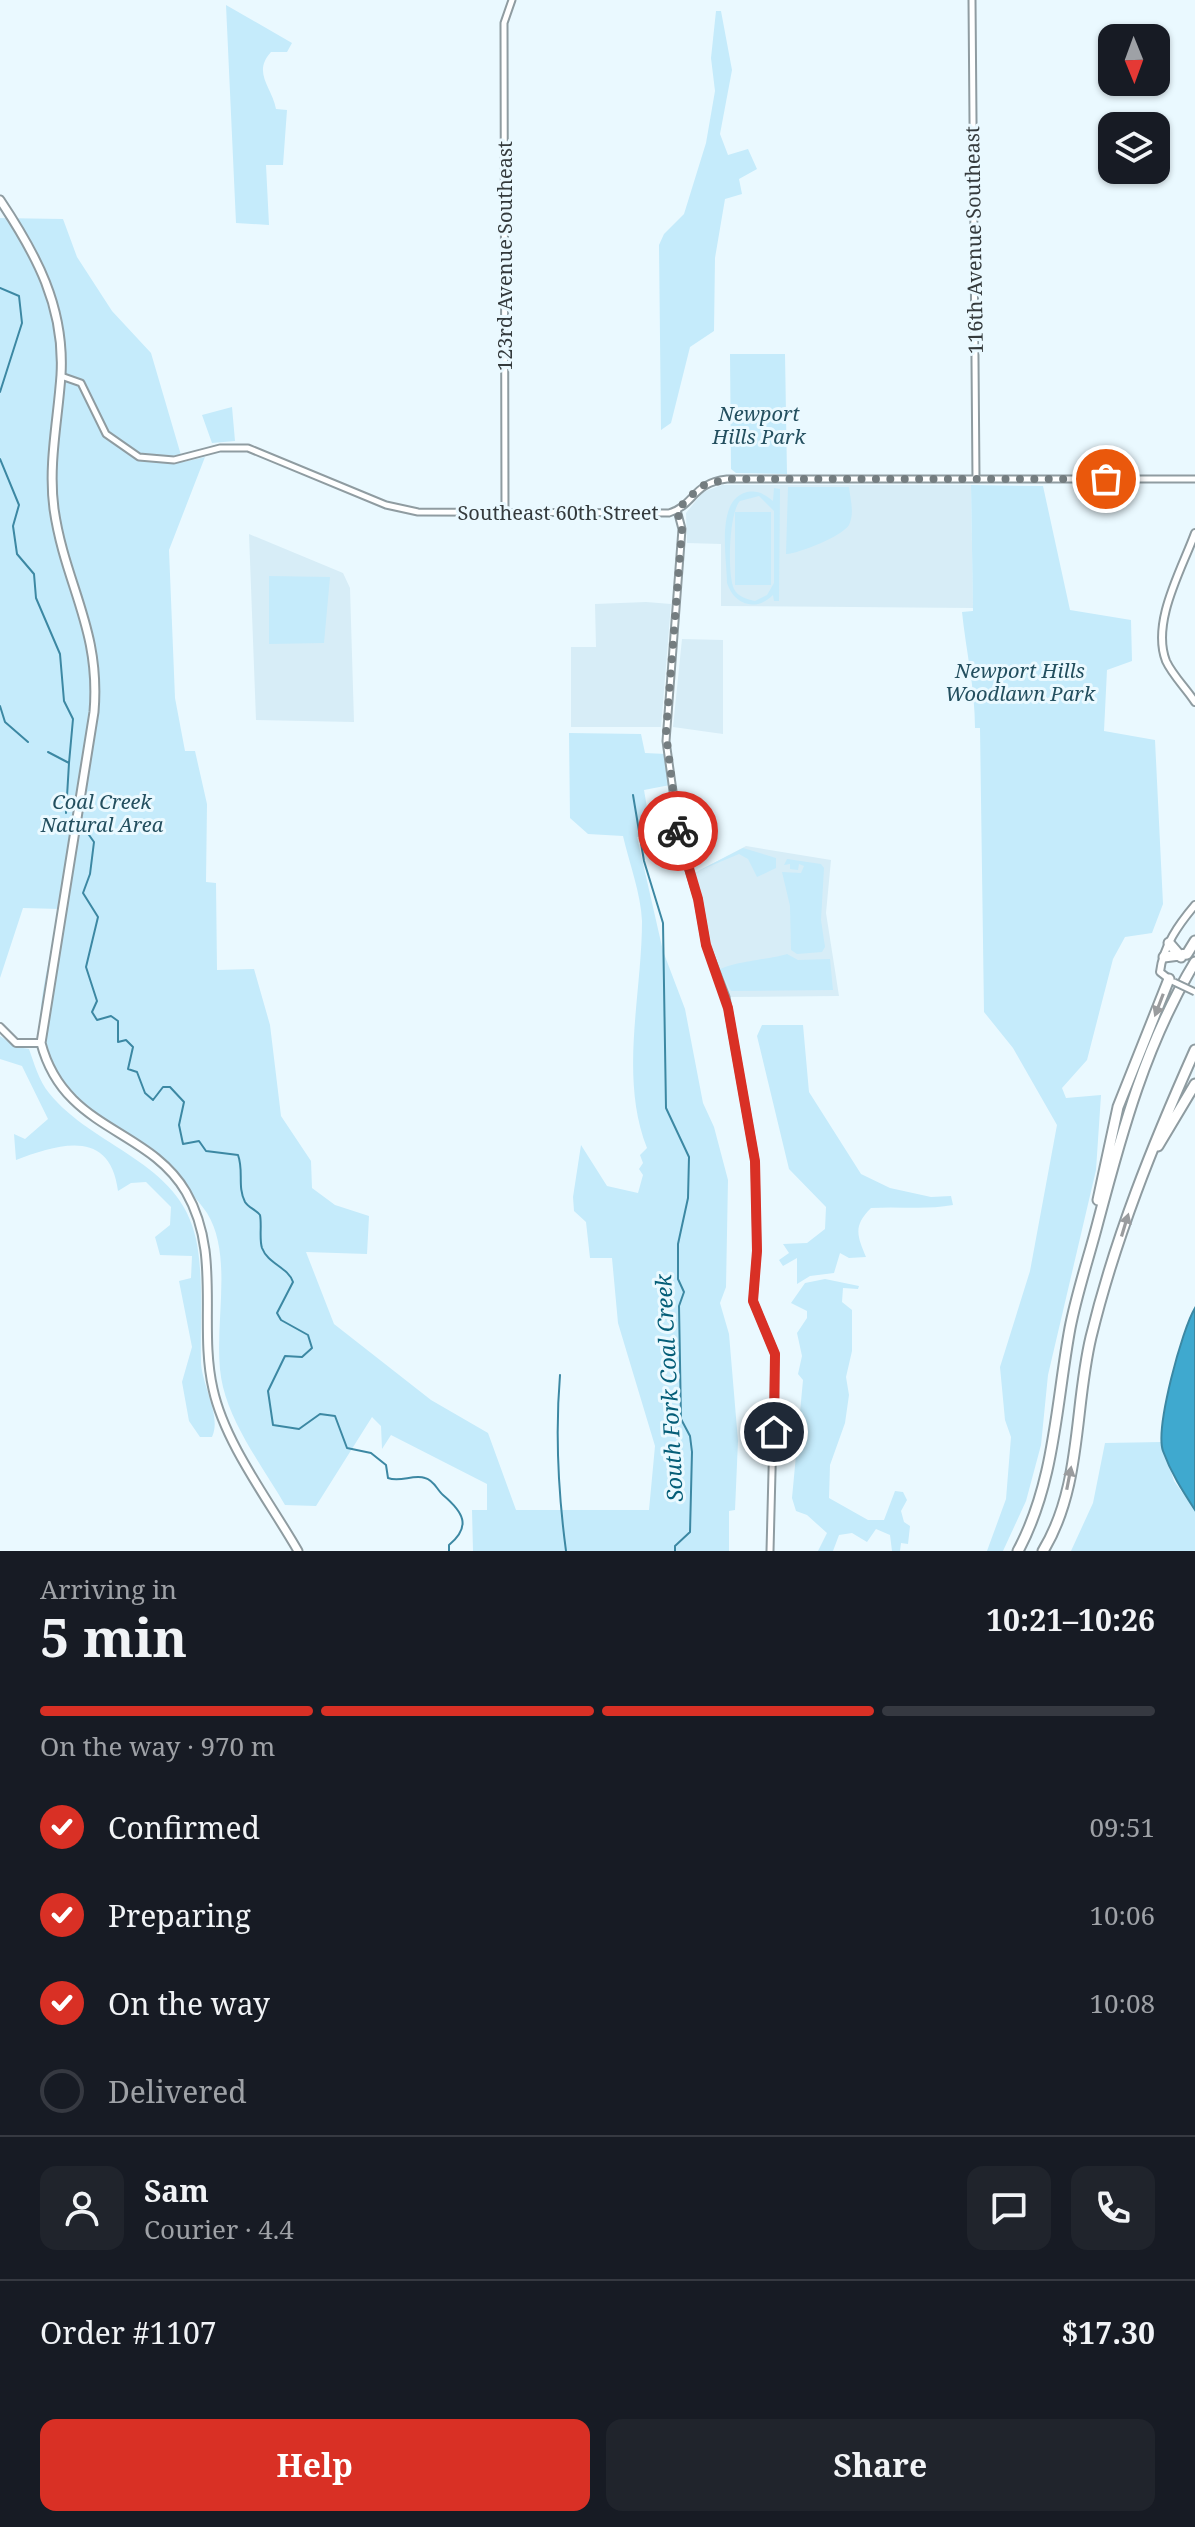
<!DOCTYPE html>
<meta charset="utf-8">
<style>
body{margin:0;font-family:"Noto Serif",serif;background:#20242c;color:#f1f3f6;height:100vh;display:flex;flex-direction:column;font-size:30px;white-space:nowrap}
*{box-sizing:border-box;margin:0}
p{font-size:26px;color:#9ea1a6}
.icon{flex:none;width:44px;height:44px;fill:none;stroke:currentColor;stroke-width:2;stroke-linecap:round;stroke-linejoin:round}
.map{position:relative;height:1551px;overflow:hidden}
.panel{display:flex;flex-direction:column;background:#171b24;flex:1}
.panel>*{flex:none}
.needle{width:52px;rotate:179deg}
.fabs{position:absolute;left:1098px;top:24px;display:grid;gap:16px}
.fabs a{display:grid;place-items:center;width:72px;height:72px;border-radius:16px;background:#171b24;box-shadow:0 2px 6px #0004;font-size:40px}
.pin{position:absolute;display:grid;place-items:center;width:68px;height:68px;color:#fff;margin:-34px;border:4px solid #fff;border-radius:50%;box-shadow:0 2px 8px #0007}
.courier{position:absolute;display:grid;place-items:center;width:80px;height:80px;margin:-40px;border:6px solid #d93025;border-radius:50%;background:#fff;color:#222;box-shadow:0 2px 10px #0007}
.head em{font-style:normal;font-weight:700}
.head div{display:flex;flex-direction:column-reverse}
.head{display:flex;align-items:center;justify-content:space-between;height:136px;padding:0 40px}
h1{font-size:52px;font-weight:700;line-height:60px}
.bar{display:grid;grid-template-columns:repeat(4,1fr);gap:12px 8px;align-content:center;height:96px;padding:0 40px}
.bar i{height:10px;border-radius:6px;background:#363941}
.bar .current{background:#d93025}
.bar p{grid-column:span 4}
.line{display:flex;align-items:center;gap:20px;padding:0 40px;border-top:2px solid #363941}
.line div{flex:1}
.round{display:grid;place-items:center;flex:none;width:84px;height:84px;border-radius:16px;background:#20242c}
ol{padding:0 40px;list-style:none}
li{display:flex;align-items:center;gap:24px;height:88px}
li p{margin-inline-start:auto}
li .icon{padding:8px;border-radius:50%;background:#d93025;color:#fff;stroke-width:4}
li:last-child{color:#9ea1a6}
li i{width:44px;height:44px;border:4px solid #363941;border-radius:50%}
.action{display:flex;gap:16px;margin-top:auto;padding:16px 40px}
.action a{flex:1;height:92px;border-radius:16px;background:#d93025;color:#fff;font-size:32px;font-weight:700;line-height:92px;text-align:center}
.action a+a{background:#20242c;color:#f1f3f6}
.map>svg:first-child{display:block}
</style>
<div class="map">
<svg width="1195" height="1551" viewBox="0 0 1195 1551">
<rect width="100%" height="100%" fill="#eaf9ff"/>
<path fill="#d7edf7" d="M 722,485 L 971,485 L 973,608 L 721,606 L 721,544 L 687,543 L 686,513 L 703,492 Z
M 249,534 L 343,573 L 350,588 L 354,722 L 256,720 Z
M 646,602 L 671,604 L 661,727 L 571,727 L 571,647 L 596,647 L 595,604 Z
M 682,639 L 723,640 L 723,734 L 673,727 Z
M 746,846 L 831,860 L 826,913 L 839,996 L 726,997 L 706,945 L 691,875 Z"/>
<path fill="#c5ebfb" fill-rule="evenodd" d="M 226,5 L 292,43 L 287,52 L 271,52 C 252,73 272,87 276,109 L 287,110 L 283,165 L 266,165 L 269,225 L 236,223 Z
M 716,11 L 721,11 L 732,70 L 720,134 L 728,155 L 748,149 L 757,169 L 739,179 L 742,194 L 725,199 L 715,258 L 714,331 L 690,347 L 671,423 L 661,430 L 659,245 L 664,234 L 684,214 L 706,143 L 715,91 L 711,58 Z
M 0,218 L 63,219 L 77,257 L 112,311 L 151,353 L 183,462 L 205,457 L 169,550 L 175,698 L 185,751 L 195,751 L 207,804 L 206,882 L 216,883 L 217,970 L 254,969 L 270,1025 L 281,1116 L 311,1161 L 312,1188 L 335,1205 L 369,1216 L 367,1254 L 306,1252 L 334,1324 L 431,1400 L 488,1433 L 516,1510 L 649,1510 L 655,1446 L 618,1323 L 612,1258 L 590,1258 L 586,1222 L 574,1211 L 573,1197 L 581,1145 L 607,1186 L 638,1193 L 643,1175 L 639,1169 L 643,1163 L 640,1155 L 647,1148 C 619,1077 642,995 642,921 C 641,894 629,862 623,836 L 588,834 L 570,818 L 569,733 L 641,734 L 645,753 L 666,754 L 670,785 L 644,790 L 652,837 L 634,837 L 637,837 L 663,951 L 685,1009 L 703,1103 L 714,1127 L 728,1180 L 726,1287 L 720,1303 L 729,1334 L 738,1441 L 735,1510 L 729,1511 L 729,1551 L 473,1551 L 472,1510 L 487,1510 L 487,1484 L 391,1435 L 382,1449 L 381,1426 L 372,1417 L 316,1506 L 285,1505 C 264,1469 233,1428 223,1387 C 210,1335 236,1260 207,1213 C 168,1152 48,1113 41,1041 C 36,999 53,950 60,909 L 23,908 L 0,978 Z
M 730,354 L 785,354 L 787,474 L 736,473 L 731,469 Z
M 232,407 L 235,441 L 212,443 L 202,415 Z
M 971,485 L 1043,486 L 1070,610 L 1131,620 L 1132,661 L 1107,670 L 1104,731 L 1155,740 L 1163,904 L 1152,933 L 1125,937 L 1113,959 L 1087,1060 L 1062,1088 L 1066,1098 L 1101,1095 L 1096,1170 L 1048,1375 L 1041,1445 L 1026,1501 L 1003,1551 L 987,1551 L 1006,1499 L 1011,1437 L 1005,1420 L 1000,1367 L 1030,1271 L 1057,1125 L 1013,1048 L 984,1012 L 980,728 L 975,728 C 975,688 966,651 962,612 L 973,611 Z
M 788,487 L 849,487 C 850,498 855,513 849,525 C 842,536 801,553 786,554 Z
M 774,488 L 780,489 L 779,601 L 774,601 L 773,595 C 756,612 734,605 727,583 C 727,559 716,503 744,493 C 756,489 765,494 773,501 ZM 759,496 L 774,511 L 774,583 L 767,595 L 755,601 C 747,599 738,597 734,589 C 727,574 729,512 740,501 Z
M 735,512 L 771,512 L 771,585 L 735,585 Z
M 269,576 L 330,577 L 324,643 L 269,644 Z
M 743,848 L 776,858 L 776,868 L 757,877 L 748,859 L 739,854 L 696,872 Z
M 787,859 L 821,864 L 824,868 L 821,920 L 825,947 L 822,952 L 797,954 L 791,950 L 790,906 L 782,872 L 801,873 L 804,866 L 799,864 L 798,870 L 790,869 L 790,864 L 784,865 Z
M 787,954 L 798,960 L 830,959 L 833,990 L 731,991 L 720,970 C 726,963 772,959 787,954 Z
M 762,1025 L 803,1025 L 809,1092 L 861,1174 L 890,1188 L 931,1197 L 951,1196 L 953,1205 C 926,1210 899,1206 871,1208 C 853,1226 857,1235 866,1257 L 849,1258 L 840,1253 L 834,1273 L 810,1276 L 797,1284 L 797,1258 L 783,1266 L 779,1260 L 789,1253 L 783,1244 L 807,1243 L 825,1229 L 826,1207 L 789,1169 L 757,1036 Z
M 0,1036 L 17,1047 L 29,1049 C 34,1063 39,1081 49,1093 C 93,1148 180,1161 196,1239 C 204,1278 200,1321 201,1361 C 201,1384 222,1416 212,1437 L 200,1437 L 189,1421 L 182,1382 L 192,1347 L 179,1281 L 191,1278 L 192,1256 L 160,1255 L 155,1237 L 170,1225 L 171,1207 L 146,1182 L 131,1183 L 118,1191 C 110,1128 59,1144 16,1160 L 14,1134 L 25,1139 L 48,1119 L 22,1066 L 0,1059 Z
M 825,1279 L 859,1286 L 858,1289 L 843,1288 L 842,1302 L 852,1310 L 852,1351 L 846,1377 L 849,1395 L 845,1423 L 830,1465 L 829,1498 L 868,1520 L 884,1520 L 895,1491 L 903,1492 L 907,1500 L 901,1511 L 904,1522 L 910,1526 L 908,1544 L 901,1543 L 900,1551 L 892,1551 L 890,1535 L 876,1529 L 867,1542 L 852,1533 L 839,1535 L 833,1551 L 818,1551 L 827,1533 L 807,1515 L 796,1511 L 792,1498 L 803,1380 L 798,1374 L 802,1356 L 797,1333 L 807,1318 L 807,1311 L 791,1303 L 805,1283 Z
M 1162,1442 L 1174,1481 L 1195,1510 L 1195,1551 L 1071,1551 L 1093,1503 L 1105,1443 Z"/>
<path fill="#3fa9cf" stroke="#3c88a3" stroke-width="2" d="M 1195,1308 L 1195,1510 C 1182,1490 1171,1473 1163,1451 C 1155,1428 1182,1329 1195,1308 Z"/>
<g fill="none" stroke-linecap="round" stroke-linejoin="round">
<path stroke="#3c88a3" stroke-width="2" d="M 0,288 L 19,296 L 22,323 L 0,392
M 0,459 L 19,505 L 13,526 L 17,554 L 34,574 L 36,598 L 60,654 L 64,701 L 73,719 L 69,763
M 0,706 L 5,722 L 28,742
M 48,752 L 69,763 L 66,813
M 633,795 L 644,861 L 663,923 L 666,1108 L 689,1157 L 688,1198 L 678,1244 L 678,1279 L 684,1292 L 679,1306 L 681,1419 L 690,1436 L 692,1452 L 690,1532 L 675,1546 L 675,1551
M 84,828 L 94,842 L 90,874 L 83,893 L 98,917 L 86,967 L 97,1001 L 92,1012 L 97,1020 L 111,1016 L 118,1021 L 118,1042 L 126,1040 L 133,1047 L 128,1069 L 137,1072 L 145,1093 L 153,1100 L 163,1087 L 170,1087 L 184,1102 L 179,1125 L 183,1144 L 199,1141 L 206,1151 L 238,1155 C 244,1171 237,1186 245,1202 C 248,1207 256,1210 260,1215 C 262,1225 259,1239 262,1248 C 268,1264 288,1267 293,1282 L 277,1313 L 281,1320 L 308,1335 L 312,1348 L 302,1357 L 285,1356 L 268,1391 L 273,1425 L 299,1429 L 320,1414 L 335,1416 L 347,1448 L 371,1453 L 386,1465 L 388,1478 C 400,1483 413,1474 425,1478 C 434,1480 437,1490 443,1495 C 463,1512 472,1526 449,1545 L 449,1551
M 560,1375 C 555,1435 558,1491 566,1551"/>
<g stroke="#8f9ca1" stroke-width="9">
<path id="tertiary" d="M 972,0 L 976,479
M 61,376 L 81,383 L 106,434 L 139,457 L 174,460 L 220,448 L 248,448 L 386,505 L 418,512 L 669,513 C 695,505 692,483 727,479 L 1195,479
M 677,510 L 682,529 L 666,741 L 680,841 L 698,899 L 706,945 L 726,997 L 755,1161 L 757,1251 L 753,1301 L 775,1354 L 770,1551
M 505,513 L 504,23 L 512,0"/>
</g>
<g stroke="#8f9ca1" stroke-width="10">
<path id="secondary" d="M 1195,533 C 1182,569 1151,622 1166,661 C 1173,676 1186,688 1195,702
M 1169,979 L 1160,972 C 1163,946 1179,924 1195,905
M 0,1027 L 16,1043 L 41,1043"/>
</g>
<g stroke="#8f9ca1" stroke-width="11">
<path id="primary" d="M 0,200 C 36,254 65,307 61,375 C 58,420 48,464 54,509 C 65,585 101,629 94,712 L 41,1043 C 64,1131 148,1127 186,1192 C 222,1254 198,1323 213,1389 C 225,1444 270,1502 298,1551"/>
</g>
<g stroke="#8f9ca1" stroke-width="13">
<path id="motorway" d="M 1169,943 L 1181,957
M 1164,957 L 1187,954 L 1195,941
M 1158,1146 L 1195,1084
M 1098,1200 L 1118,1107 L 1169,979
M 1018,1551 C 1055,1482 1056,1404 1070,1328 C 1077,1292 1089,1257 1098,1222 C 1122,1131 1146,1043 1195,962
M 1043,1551 C 1082,1487 1074,1408 1091,1337 C 1115,1238 1153,1144 1195,1050"/>
</g>
<use href="#tertiary" stroke="#fff" stroke-width="5"/>
<use href="#secondary" stroke="#fff" stroke-width="6"/>
<use href="#primary" stroke="#fff" stroke-width="7"/>
<use href="#motorway" stroke="#fff" stroke-width="9"/>
<g stroke="#8f9ca1" stroke-width="9" stroke-linecap="butt">
<path id="tertiary-bridge" d="M 1174,982 L 1195,992"/>
</g>
<use href="#tertiary-bridge" stroke="#fff" stroke-width="5"/>
</g>
<defs><path id="oneway-solid" d="M-6-.8H1V-3.2L6.5 0L1 3.2V.8H-6Z" transform="scale(2)"/></defs>
<g fill="#9a9c9e">
<use href="#oneway-solid" transform="translate(1159 1005) rotate(111)"/>
<use href="#oneway-solid" transform="translate(1125 1225) rotate(-73)"/>
<use href="#oneway-solid" transform="translate(1069 1478) rotate(-79)"/>
</g>
<g fill="none" stroke-linecap="round" stroke-linejoin="round">
<path stroke="#747d80" stroke-width="8" stroke-dasharray="0 14.4" d="M 678,831 L 666,733 L 682,529 L 677,510 L 701,486 L 727,479 L 1106,479"/>
<path stroke="#d93025" stroke-width="10" d="M 678,831 L 698,899 L 706,945 L 728,1008 L 755,1161 L 757,1251 L 753,1301 L 775,1354 L 774,1432"/>
</g>
<g text-anchor="middle" stroke-width="6" stroke-linejoin="round" paint-order="stroke">
<g font-size="20" fill="#343a3c" stroke="#eaf9ff">
<text transform="translate(974 240) rotate(-91)" y="7">116th Avenue Southeast</text>
<text transform="translate(505 256) rotate(-90)" y="7">123rd Avenue Southeast</text>
<text x="558" y="520">Southeast 60th Street</text>
</g>
<g font-size="20" font-style="italic" fill="#234f5f" stroke="#eaf9ff">
<text x="759" y="421">Newport<tspan x="759" dy="23">Hills Park</tspan></text>
<text x="1020" y="678">Newport Hills<tspan x="1020" dy="23">Woodlawn Park</tspan></text>
<text x="102" y="809">Coal Creek<tspan x="102" dy="23">Natural Area</tspan></text>
</g>
<g font-size="22" font-style="italic" fill="#055e78" stroke="#eaf9ff">
<text transform="translate(669 1388) rotate(-93)" y="8">South Fork Coal Creek</text>
</g>
</g>
</svg>
<div class="fabs">
<a><svg class="needle" viewBox="-14 -14 28 28"><path d="M0-13l5 13h-10z" fill="#e53935"/><path d="M0 13l5-13h-10z" fill="#9ea1a6"/></svg></a>
<a><svg class="icon" aria-label="layers" viewBox="0 0 24 24"><path d="M12 4l9 5-9 5-9-5zM3 14l9 5 9-5"/></svg></a>
</div>
<div class="pin" style="left:1106px;top:479px;background:#ea580c"><svg class="icon" aria-label="bag" viewBox="0 0 24 24"><path d="M5 8h14l-1 12H6zM9 8a3 3 0 0 1 6 0"/></svg></div>
<div class="pin" style="left:774px;top:1432px;background:#1f2937"><svg class="icon" aria-label="home" viewBox="0 0 24 24"><path d="M3 11l9-7 9 7M6 9v11h12V9"/></svg></div>
<div class="courier" style="left:678px;top:831px"><svg class="icon" aria-label="bike" viewBox="0 0 24 24"><circle cx="6" cy="16" r="4"/><circle cx="18" cy="16" r="4"/><path d="M6 16l4-8h5l3 8M10 8l3 8H6M13 5h3"/></svg></div>
</div>
<section class="panel">
<div class="head"><div><h1>5 min</h1><p>Arriving in</p></div><em>10:21–10:26</em></div>
<div class="bar"><i class="current"></i><i class="current"></i><i class="current"></i><i></i><p>On the way · 970 m</p></div>
<ol>
<li><svg class="icon" aria-label="check" viewBox="0 0 24 24"><path d="M5 12l5 5 9-10"/></svg>Confirmed<p>09:51</p></li>
<li><svg class="icon" aria-label="check" viewBox="0 0 24 24"><path d="M5 12l5 5 9-10"/></svg>Preparing<p>10:06</p></li>
<li><svg class="icon" aria-label="check" viewBox="0 0 24 24"><path d="M5 12l5 5 9-10"/></svg>On the way<p>10:08</p></li>
<li><i></i>Delivered</li>
</ol>
<div class="line" style="height:144px"><a class="round"><svg class="icon" aria-label="person" viewBox="0 0 24 24"><circle cx="12" cy="8" r="4"/><path d="M4 21q1-7 8-7t8 7"/></svg></a><div><b>Sam</b><p>Courier · 4.4</p></div><a class="round"><svg class="icon" aria-label="chat" viewBox="0 0 24 24"><path d="M4 5h16v11H9l-5 4z"/></svg></a><a class="round"><svg class="icon" aria-label="phone" viewBox="0 0 24 24"><path d="M5 4h4l2 5-3 2q2 4 5 5l2-3 5 2v4C11 20 4 13 5 4z"/></svg></a></div>
<div class="line" style="height:104px"><div>Order #1107</div><b>$17.30</b></div>
<div class="action"><a>Help</a><a>Share</a></div>
</section>
